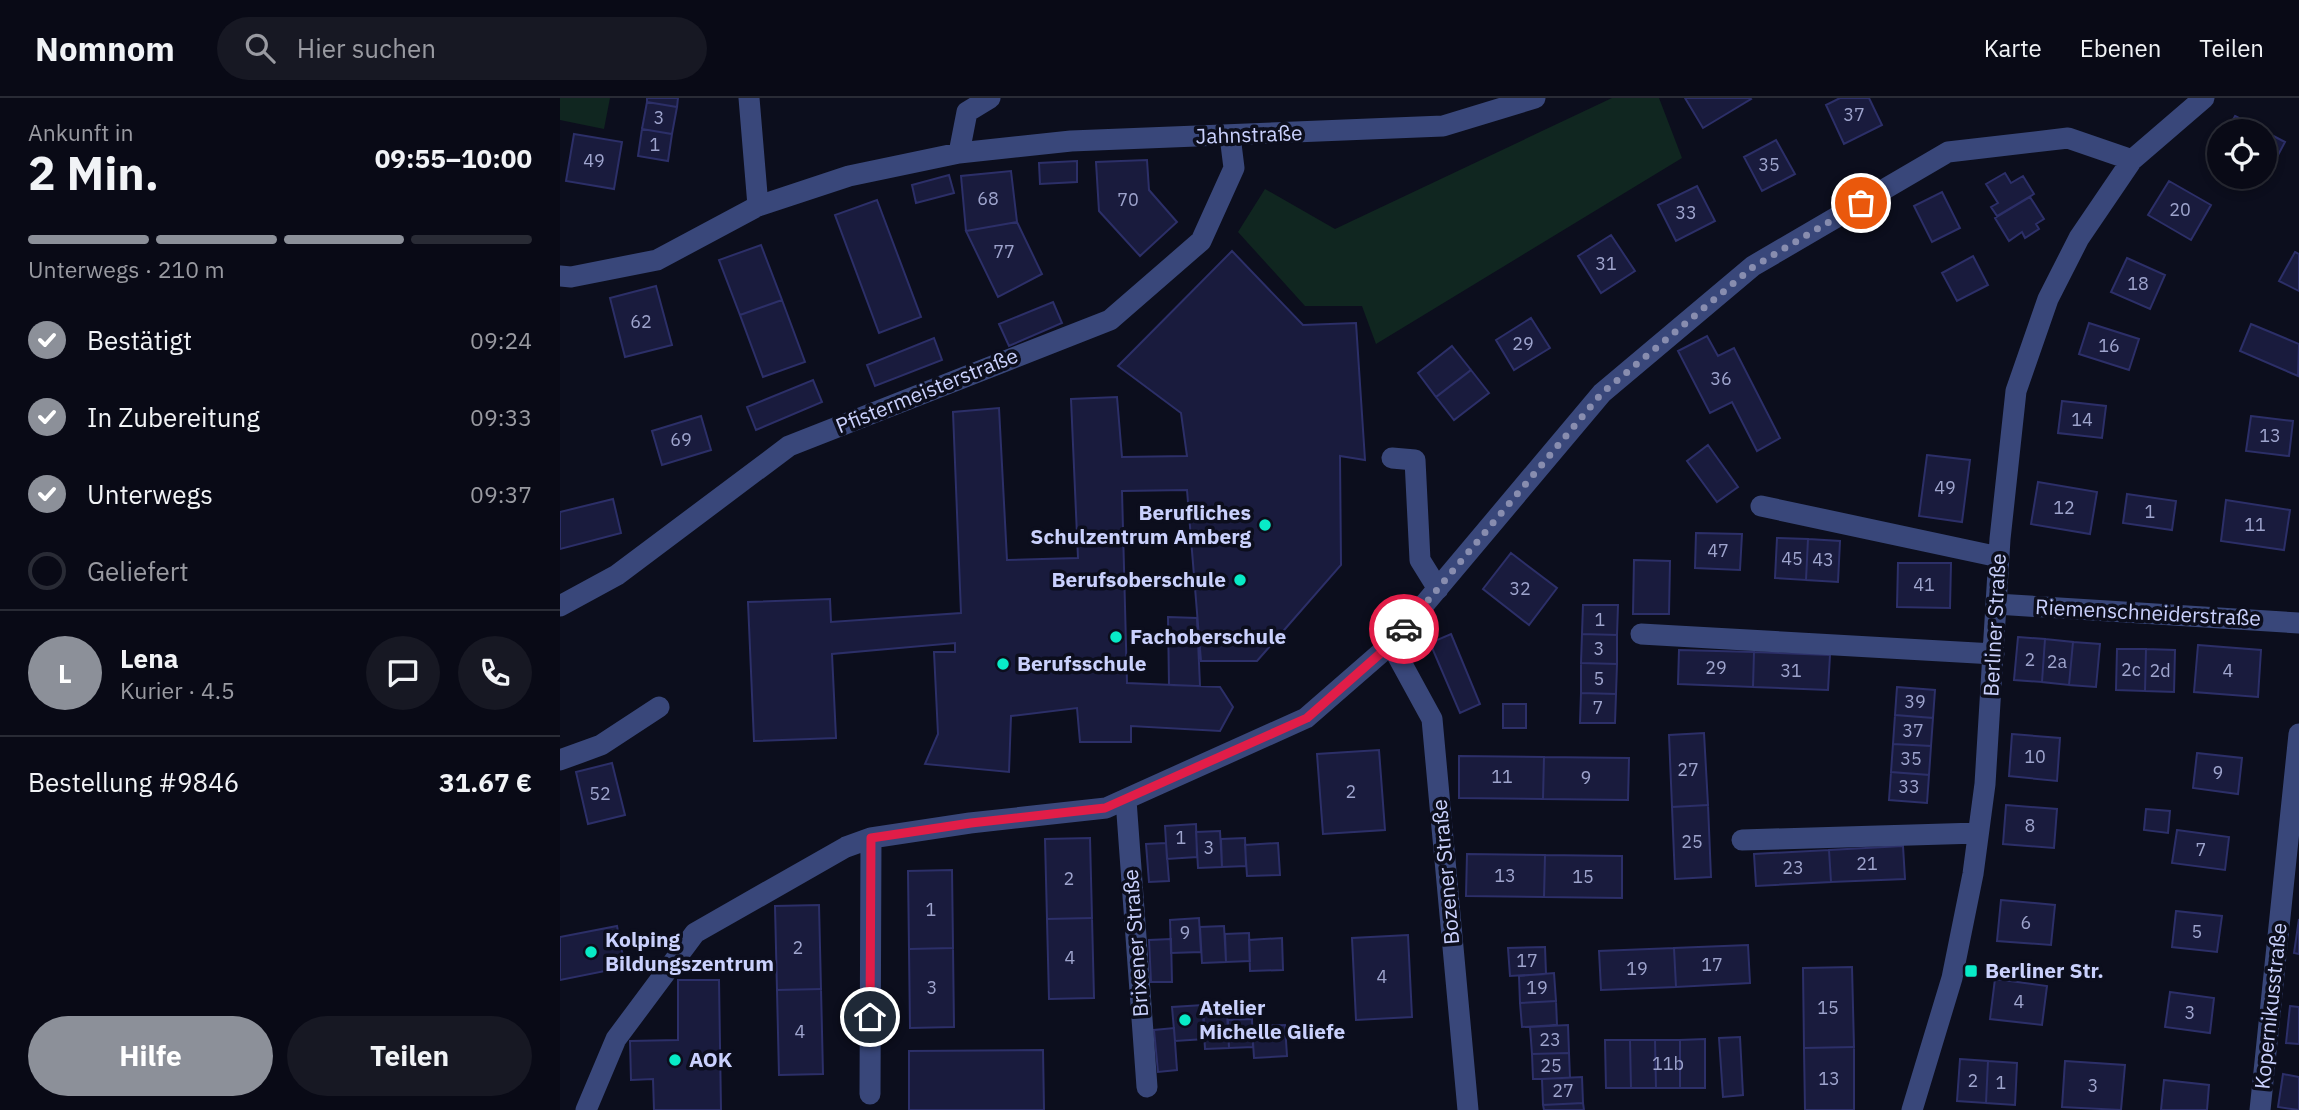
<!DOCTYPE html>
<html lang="de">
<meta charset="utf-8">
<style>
body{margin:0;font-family:"IBM Plex Sans",sans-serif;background:#171823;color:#f1f3f6;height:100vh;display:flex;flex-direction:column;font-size:26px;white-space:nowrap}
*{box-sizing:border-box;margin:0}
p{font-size:23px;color:#999aa1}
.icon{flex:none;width:38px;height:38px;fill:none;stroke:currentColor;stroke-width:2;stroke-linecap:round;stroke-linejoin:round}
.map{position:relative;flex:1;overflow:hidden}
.details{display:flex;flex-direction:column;background:#090a16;width:560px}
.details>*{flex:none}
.controls{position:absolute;left:1647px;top:21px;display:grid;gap:14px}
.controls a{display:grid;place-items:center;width:70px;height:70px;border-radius:50%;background:#090a16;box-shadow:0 4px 10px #0003,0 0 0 2px #292b35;font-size:35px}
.pin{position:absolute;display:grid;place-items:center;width:60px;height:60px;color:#fff;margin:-30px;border:4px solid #fff;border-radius:50%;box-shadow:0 2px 7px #0007}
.courier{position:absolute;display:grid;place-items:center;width:70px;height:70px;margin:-35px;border:5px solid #e11d48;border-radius:50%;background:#fff;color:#222;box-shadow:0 2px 9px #0007}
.head em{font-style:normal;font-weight:700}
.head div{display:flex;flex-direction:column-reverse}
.head{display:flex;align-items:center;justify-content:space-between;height:119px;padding:0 28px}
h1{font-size:46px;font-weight:700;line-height:52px}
.bar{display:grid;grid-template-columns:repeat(4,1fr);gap:10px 7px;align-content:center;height:84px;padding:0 28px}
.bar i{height:9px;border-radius:5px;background:#292b35}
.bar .on{background:#8c9099}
.bar p{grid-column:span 4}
.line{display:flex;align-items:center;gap:18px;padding:0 28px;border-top:2px solid #292b35}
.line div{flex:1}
.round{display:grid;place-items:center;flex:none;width:74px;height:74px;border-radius:37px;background:#171823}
ol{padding:0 28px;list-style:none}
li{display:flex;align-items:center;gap:21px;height:77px}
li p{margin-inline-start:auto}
li .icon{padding:7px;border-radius:50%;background:#8c9099;color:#fff;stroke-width:4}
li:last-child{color:#999aa1}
li i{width:38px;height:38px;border:4px solid #292b35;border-radius:50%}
.primary-button{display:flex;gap:14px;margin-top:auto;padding:14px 28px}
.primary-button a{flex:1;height:80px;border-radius:42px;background:#8c9099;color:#fff;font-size:28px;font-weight:700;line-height:80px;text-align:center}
.primary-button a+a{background:#171823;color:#f1f3f6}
header{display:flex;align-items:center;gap:42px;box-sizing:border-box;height:98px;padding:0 35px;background:#090a16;border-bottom:2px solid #292b35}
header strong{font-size:33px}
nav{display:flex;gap:38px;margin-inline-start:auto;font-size:24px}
.search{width:490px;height:63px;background:#171823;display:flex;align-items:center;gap:18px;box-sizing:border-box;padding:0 24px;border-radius:38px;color:#999aa1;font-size:26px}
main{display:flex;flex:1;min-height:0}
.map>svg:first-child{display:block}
</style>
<header>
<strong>Nomnom</strong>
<div class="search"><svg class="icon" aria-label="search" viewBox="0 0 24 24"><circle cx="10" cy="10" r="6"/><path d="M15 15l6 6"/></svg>Hier suchen</div>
<nav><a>Karte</a><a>Ebenen</a><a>Teilen</a></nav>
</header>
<main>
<section class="details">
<div class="head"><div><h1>2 Min.</h1><p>Ankunft in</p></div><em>09:55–10:00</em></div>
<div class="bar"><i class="on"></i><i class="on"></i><i class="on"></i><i></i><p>Unterwegs · 210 m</p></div>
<ol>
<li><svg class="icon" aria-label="check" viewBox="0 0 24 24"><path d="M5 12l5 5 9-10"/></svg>Bestätigt<p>09:24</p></li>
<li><svg class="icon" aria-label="check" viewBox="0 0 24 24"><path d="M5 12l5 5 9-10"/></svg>In Zubereitung<p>09:33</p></li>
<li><svg class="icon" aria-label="check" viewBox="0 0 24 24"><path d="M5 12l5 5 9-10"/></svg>Unterwegs<p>09:37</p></li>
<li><i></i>Geliefert</li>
</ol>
<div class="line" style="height:126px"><b class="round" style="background:#8c9099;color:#fff">L</b><div><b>Lena</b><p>Kurier · 4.5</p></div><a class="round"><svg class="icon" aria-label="chat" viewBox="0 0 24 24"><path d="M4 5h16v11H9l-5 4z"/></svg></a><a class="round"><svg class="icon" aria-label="phone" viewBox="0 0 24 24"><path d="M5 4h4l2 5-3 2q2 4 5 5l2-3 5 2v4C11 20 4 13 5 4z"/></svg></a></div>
<div class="line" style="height:91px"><div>Bestellung #9846</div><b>31.67 €</b></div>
<div class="primary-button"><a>Hilfe</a><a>Teilen</a></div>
</section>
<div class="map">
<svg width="1739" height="1012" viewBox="0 0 1739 1012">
<rect width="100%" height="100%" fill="#0c0e1d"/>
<path fill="#102620" d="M 0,0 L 50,0 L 44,31 L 0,22 Z
M 1052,0 L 1099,0 L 1122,60 L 816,246 L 802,208 L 745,208 L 678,134 L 705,91 L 775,131 Z"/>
<path fill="#191b3d" stroke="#2c2f68" stroke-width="2" d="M 87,0 L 118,0 L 117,9 L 87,4 Z
M 1125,0 L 1190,0 L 1191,1 L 1143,30 Z
M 1280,0 L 1309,0 L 1322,27 L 1284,46 L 1266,7 Z
M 87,4 L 117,9 L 112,36 L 82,31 Z
M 1675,18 L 1725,44 L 1708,76 L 1704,74 L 1704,33 L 1667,33 Z
M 82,31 L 112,36 L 108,63 L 78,58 Z
M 14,36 L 62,44 L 54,91 L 6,83 Z
M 1216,42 L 1235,76 L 1202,93 L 1184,59 Z
M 587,62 L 589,92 L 617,124 L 580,158 L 539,113 L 536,64 Z
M 517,63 L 517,84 L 480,86 L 479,65 Z
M 451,73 L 457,124 L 406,133 L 401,78 Z
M 1445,75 L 1451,85 L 1463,78 L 1474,96 L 1437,118 L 1431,109 L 1438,105 L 1426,86 Z
M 389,77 L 394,95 L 356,105 L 352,87 Z
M 1609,83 L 1651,107 L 1631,142 L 1588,117 Z
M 1137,88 L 1155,123 L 1116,143 L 1098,107 Z
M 1382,94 L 1400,130 L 1372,144 L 1354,108 Z
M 1470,99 L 1484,121 L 1476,126 L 1479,131 L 1465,140 L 1462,134 L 1449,143 L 1435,120 Z
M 317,102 L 361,219 L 319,235 L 275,117 Z
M 457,124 L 482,176 L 438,199 L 406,133 Z
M 1051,137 L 1075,173 L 1041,195 L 1018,158 Z
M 201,147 L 222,202 L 180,217 L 159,162 Z
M 672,153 L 743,227 L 796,225 L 805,362 L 780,358 L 781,467 L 697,563 L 641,563 L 627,392 L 562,393 L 567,585 L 660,589 L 673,609 L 660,633 L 571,628 L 571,644 L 520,644 L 517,610 L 451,618 L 449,674 L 365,666 L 378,636 L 374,554 L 395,554 L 395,545 L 272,556 L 276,640 L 194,643 L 188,504 L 270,501 L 271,524 L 401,515 L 393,314 L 439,310 L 447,462 L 518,460 L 511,301 L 557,299 L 562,359 L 627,358 L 621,315 L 558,268 Z
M 1735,154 L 1739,156 L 1739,193 L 1719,183 Z
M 1413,158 L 1428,187 L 1397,203 L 1382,175 Z
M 1567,160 L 1605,177 L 1590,211 L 1551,194 Z
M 96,188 L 112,247 L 65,259 L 50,200 Z
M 222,202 L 245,264 L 203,279 L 180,217 Z
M 493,204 L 502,225 L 449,248 L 439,226 Z
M 971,220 L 990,250 L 954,272 L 936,242 Z
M 1529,225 L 1579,241 L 1569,272 L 1519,256 Z
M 1691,226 L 1739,246 L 1738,278 L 1680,253 Z
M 1147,238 L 1158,258 L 1174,250 L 1220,340 L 1197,353 L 1172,304 L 1150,315 L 1118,253 Z
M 374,240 L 382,262 L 315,288 L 307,267 Z
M 892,248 L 911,272 L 876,299 L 858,275 Z
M 911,272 L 929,295 L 894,322 L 876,299 Z
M 253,282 L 262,304 L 196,332 L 187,309 Z
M 1502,303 L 1546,308 L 1542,340 L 1498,335 Z
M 141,318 L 151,352 L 102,367 L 92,333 Z
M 1691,318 L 1733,323 L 1729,358 L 1686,353 Z
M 1148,347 L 1178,389 L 1157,404 L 1127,363 Z
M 1367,357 L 1410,362 L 1402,424 L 1359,418 Z
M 1478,384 L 1537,394 L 1530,436 L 1471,426 Z
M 1567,396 L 1616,403 L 1612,432 L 1563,425 Z
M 53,401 L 61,435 L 0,451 L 0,414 Z
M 1666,402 L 1730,412 L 1724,452 L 1661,443 Z
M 1136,435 L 1182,436 L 1180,472 L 1135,470 Z
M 1217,440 L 1248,441 L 1246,482 L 1215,480 Z
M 1248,441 L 1280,443 L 1278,484 L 1246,482 Z
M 951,455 L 997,490 L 969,527 L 923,491 Z
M 1074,462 L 1110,463 L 1109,516 L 1073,516 Z
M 1338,465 L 1391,465 L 1390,510 L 1337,509 Z
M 1023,507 L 1058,507 L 1057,537 L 1022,536 Z
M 608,519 L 637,520 L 640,588 L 609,587 Z
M 891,536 L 920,606 L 900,615 L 870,545 Z
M 1022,536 L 1057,537 L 1057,566 L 1021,565 Z
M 1458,539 L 1485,541 L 1482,584 L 1454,582 Z
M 1485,541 L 1513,544 L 1509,587 L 1482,584 Z
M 1513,544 L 1540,546 L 1536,589 L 1509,587 Z
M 1638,547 L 1701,552 L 1698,599 L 1634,594 Z
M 1557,551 L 1586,551 L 1585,593 L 1556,592 Z
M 1586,551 L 1615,552 L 1614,594 L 1585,593 Z
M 1119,552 L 1194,554 L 1193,589 L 1118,586 Z
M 1194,554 L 1270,557 L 1268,592 L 1193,589 Z
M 1021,565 L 1057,566 L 1056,596 L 1021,595 Z
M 1337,589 L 1375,592 L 1373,620 L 1335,617 Z
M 1021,595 L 1056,596 L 1055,625 L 1020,625 Z
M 943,606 L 966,606 L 966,630 L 943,630 Z
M 1335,617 L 1373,620 L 1371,648 L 1333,646 Z
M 1144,635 L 1148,707 L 1112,709 L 1109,637 Z
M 1452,636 L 1500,640 L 1497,683 L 1449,678 Z
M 1333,646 L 1371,648 L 1369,677 L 1331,674 Z
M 819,652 L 825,732 L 763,736 L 757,656 Z
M 1637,655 L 1682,660 L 1678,696 L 1633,690 Z
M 899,658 L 984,659 L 983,701 L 899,700 Z
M 984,659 L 1069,660 L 1068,702 L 983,701 Z
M 52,665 L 65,717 L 28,726 L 16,674 Z
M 1331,674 L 1369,677 L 1367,705 L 1329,702 Z
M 1148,707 L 1151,779 L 1115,781 L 1112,709 Z
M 1446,707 L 1497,711 L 1494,750 L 1443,746 Z
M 1586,711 L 1610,713 L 1608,735 L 1584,732 Z
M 636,726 L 637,759 L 607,761 L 605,728 Z
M 1617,732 L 1669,739 L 1665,772 L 1612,765 Z
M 660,733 L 662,769 L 638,770 L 636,734 Z
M 530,740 L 532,820 L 487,821 L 485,741 Z
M 685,740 L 686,768 L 662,769 L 661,741 Z
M 606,745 L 609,783 L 589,784 L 586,746 Z
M 718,745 L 720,777 L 687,778 L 685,747 Z
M 1343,748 L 1345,781 L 1271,784 L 1269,752 Z
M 1269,752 L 1271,784 L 1196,788 L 1194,756 Z
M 907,756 L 985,757 L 984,799 L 906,798 Z
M 985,757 L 1062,758 L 1062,800 L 984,799 Z
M 392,772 L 393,850 L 349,851 L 348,773 Z
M 1441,802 L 1495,807 L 1491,847 L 1437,843 Z
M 259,807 L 261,891 L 217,892 L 215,808 Z
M 1616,813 L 1662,818 L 1657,854 L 1612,849 Z
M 532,820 L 534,900 L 489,901 L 487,821 Z
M 639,820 L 641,854 L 611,855 L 610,822 Z
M 1739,821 L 1739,856 L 1734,855 Z
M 57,828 L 65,869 L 0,882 L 0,839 Z
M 664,828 L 666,864 L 642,865 L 640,829 Z
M 689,835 L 690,863 L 666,864 L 665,836 Z
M 848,837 L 852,919 L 796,922 L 792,840 Z
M 722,840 L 723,872 L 690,873 L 689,842 Z
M 611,841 L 612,884 L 591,884 L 589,842 Z
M 1188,847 L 1190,885 L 1116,889 L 1114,850 Z
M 985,849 L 986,876 L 950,878 L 948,850 Z
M 393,850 L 394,929 L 350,930 L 349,851 Z
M 1114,850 L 1116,889 L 1041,892 L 1039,853 Z
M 1292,869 L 1294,949 L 1244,950 L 1243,870 Z
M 994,875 L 996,903 L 960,905 L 959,878 Z
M 1435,881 L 1487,888 L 1482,927 L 1430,921 Z
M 118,882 L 159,882 L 161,1012 L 94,1012 L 93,981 L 71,982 L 70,943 L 118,942 Z
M 261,891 L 263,976 L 219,977 L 217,892 Z
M 1610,894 L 1654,900 L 1650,935 L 1605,929 Z
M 996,903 L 997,927 L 962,929 L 960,905 Z
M 643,907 L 645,941 L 615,943 L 612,909 Z
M 1730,908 L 1739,909 L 1739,946 L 1726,945 Z
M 667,915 L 669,950 L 645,951 L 643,916 Z
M 692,921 L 693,949 L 669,950 L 668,922 Z
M 725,927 L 727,958 L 694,960 L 692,928 Z
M 1008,927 L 1009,955 L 972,956 L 970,929 Z
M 614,930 L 617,972 L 598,974 L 594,932 Z
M 1180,939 L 1183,997 L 1163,999 L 1159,940 Z
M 1145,941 L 1145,990 L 1120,990 L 1120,942 Z
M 1045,942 L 1070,942 L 1071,990 L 1046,990 Z
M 1070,942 L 1095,942 L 1096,990 L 1071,990 Z
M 1095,942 L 1120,942 L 1120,990 L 1096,990 Z
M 1294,949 L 1294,1012 L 1245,1012 L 1244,950 Z
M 483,952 L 484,1012 L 349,1012 L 349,953 Z
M 1009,955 L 1010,980 L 973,981 L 972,956 Z
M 1400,961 L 1428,963 L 1426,1005 L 1397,1003 Z
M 1428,963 L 1457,965 L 1455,1007 L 1426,1005 Z
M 1505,963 L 1565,967 L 1561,1012 L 1502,1009 Z
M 1723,976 L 1739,979 L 1739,1012 L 1718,1009 Z
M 1022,979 L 1023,1005 L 983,1007 L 982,981 Z
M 1604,982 L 1649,987 L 1647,1012 L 1601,1012 Z
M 1023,1005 L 1024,1012 L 984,1012 L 983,1007 Z"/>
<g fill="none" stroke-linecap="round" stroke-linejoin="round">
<path stroke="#39477a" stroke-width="21" d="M 189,0 L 198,108
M 399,55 L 407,14 L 430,0
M 0,178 L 11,179 L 97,162 L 198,108 L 289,78 L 399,55 L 511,43 L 883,28 L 975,0
M 832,360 L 855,362 L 860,462 L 878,491
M 1201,408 L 1439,459
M 1436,506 L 1739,525
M 0,508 L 57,477 L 229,348 L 550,222 L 641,143 L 674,70 L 670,38
M 1081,536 L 1434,556
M 831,546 L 872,621 L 908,1012
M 0,662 L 41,647 L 99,609
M 566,702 L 587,989
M 1182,742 L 1418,735
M 310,996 L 311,740
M 26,1012 L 56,941 L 135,835 L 286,749 L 311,740 L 410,725 L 546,710 L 746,620 L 831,546 L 1042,295 L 1193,168 L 1388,54 L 1508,40 L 1572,62
M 1352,1012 L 1392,880 L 1413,776 L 1425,686 L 1440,441 L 1456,293 L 1488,201 L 1519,140 L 1572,62 L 1644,0
M 1700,1012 L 1739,636"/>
</g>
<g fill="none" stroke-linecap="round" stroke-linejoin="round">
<path stroke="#888daf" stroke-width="7" stroke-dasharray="0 12.6" d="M 844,531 L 1042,295 L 1193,169 L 1301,105"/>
<path stroke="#e11d48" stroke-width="9" d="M 310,919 L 311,740 L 411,725 L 545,710 L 747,620 L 831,546 L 844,531"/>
</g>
<g fill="#08ebc7" stroke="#0c0e1d" stroke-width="2.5">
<circle cx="705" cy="427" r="7"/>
<circle cx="680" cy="482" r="7"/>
<circle cx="556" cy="539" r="7"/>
<circle cx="443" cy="566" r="7"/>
<circle cx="31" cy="854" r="7"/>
<rect x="1404" y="866" width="14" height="14" rx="3.5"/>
<circle cx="625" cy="922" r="7"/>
<circle cx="115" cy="962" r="7"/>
</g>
<g text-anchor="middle" stroke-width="7" stroke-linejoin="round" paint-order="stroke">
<g font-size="18" fill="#9ea4cd">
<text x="1294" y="23">37</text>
<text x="99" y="26">3</text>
<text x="95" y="53">1</text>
<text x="34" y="69">49</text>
<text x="1209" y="73">35</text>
<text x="428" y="107">68</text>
<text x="568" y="108">70</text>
<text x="1620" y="118">20</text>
<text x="1126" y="121">33</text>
<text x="444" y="160">77</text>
<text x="1046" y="172">31</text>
<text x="1578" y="192">18</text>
<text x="81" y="230">62</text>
<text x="963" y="252">29</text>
<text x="1549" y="254">16</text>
<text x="1161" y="287">36</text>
<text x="1522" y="328">14</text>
<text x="1710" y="344">13</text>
<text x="121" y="348">69</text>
<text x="1385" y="396">49</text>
<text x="1504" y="416">12</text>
<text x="1590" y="420">1</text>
<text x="1695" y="433">11</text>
<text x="1158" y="459">47</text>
<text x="1232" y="467">45</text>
<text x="1263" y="468">43</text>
<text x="1364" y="493">41</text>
<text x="960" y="497">32</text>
<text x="1040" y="528">1</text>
<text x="1039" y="557">3</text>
<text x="1470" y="568">2</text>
<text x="1497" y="570">2a</text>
<text x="1156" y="576">29</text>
<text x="1571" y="578">2c</text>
<text x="1231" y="579">31</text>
<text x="1600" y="579">2d</text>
<text x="1668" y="579">4</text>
<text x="1039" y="587">5</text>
<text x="1355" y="610">39</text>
<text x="1038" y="616">7</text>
<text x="1353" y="639">37</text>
<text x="1475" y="665">10</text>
<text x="1351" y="667">35</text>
<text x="1128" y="678">27</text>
<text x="1658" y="681">9</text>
<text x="942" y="685">11</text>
<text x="1026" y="686">9</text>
<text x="1349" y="695">33</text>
<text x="791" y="700">2</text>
<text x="40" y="702">52</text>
<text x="1470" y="734">8</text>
<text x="621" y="746">1</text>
<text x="1132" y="750">25</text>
<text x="649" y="756">3</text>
<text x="1641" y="758">7</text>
<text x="1307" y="772">21</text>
<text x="1233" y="776">23</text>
<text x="945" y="784">13</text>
<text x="1023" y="785">15</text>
<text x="509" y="787">2</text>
<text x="371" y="818">1</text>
<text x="1466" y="831">6</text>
<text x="1637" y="840">5</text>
<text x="625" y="841">9</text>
<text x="238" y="856">2</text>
<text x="510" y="866">4</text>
<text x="967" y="869">17</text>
<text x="1152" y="873">17</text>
<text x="1077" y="877">19</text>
<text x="822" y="885">4</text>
<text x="372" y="896">3</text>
<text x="977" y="896">19</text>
<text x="1459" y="910">4</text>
<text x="1268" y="916">15</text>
<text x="1630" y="921">3</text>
<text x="240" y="940">4</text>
<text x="990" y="948">23</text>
<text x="1108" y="972">11b</text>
<text x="991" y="974">25</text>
<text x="1269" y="987">13</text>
<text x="1413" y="989">2</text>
<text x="1441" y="991">1</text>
<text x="1533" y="994">3</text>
<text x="1003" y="999">27</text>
</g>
<g font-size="21" fill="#cad1fd" stroke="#0c0e1d">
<text transform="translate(689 37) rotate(-2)" y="7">Jahnstraße</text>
<text transform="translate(367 293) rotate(-22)" y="7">Pfistermeisterstraße</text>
<text transform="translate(1588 515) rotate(3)" y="7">Riemenschneiderstraße</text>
<text transform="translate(1435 527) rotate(-87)" y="7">Berliner Straße</text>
<text transform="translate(886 774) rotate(-95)" y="7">Bozener Straße</text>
<text transform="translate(576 845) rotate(-94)" y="7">Brixener Straße</text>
<text transform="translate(1711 908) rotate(-84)" y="7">Kopernikusstraße</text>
</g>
<g font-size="21" font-weight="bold" fill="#cad1fd" stroke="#0c0e1d" text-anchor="start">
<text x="691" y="422" text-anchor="end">Berufliches<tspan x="691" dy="24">Schulzentrum Amberg</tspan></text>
<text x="666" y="489" text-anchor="end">Berufsoberschule</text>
<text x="570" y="546">Fachoberschule</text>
<text x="457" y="573">Berufsschule</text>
<text x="45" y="849">Kolping<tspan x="45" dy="24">Bildungszentrum</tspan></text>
<text x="1425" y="880">Berliner Str.</text>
<text x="639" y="917">Atelier<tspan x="639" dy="24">Michelle Gliefe</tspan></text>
<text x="129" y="969">AOK</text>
</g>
</g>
</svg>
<div class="controls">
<a><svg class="icon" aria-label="locate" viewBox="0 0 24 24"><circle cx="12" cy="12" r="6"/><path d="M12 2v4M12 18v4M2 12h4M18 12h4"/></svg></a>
</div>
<div class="pin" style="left:1301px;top:105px;background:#ea580c"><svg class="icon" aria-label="bag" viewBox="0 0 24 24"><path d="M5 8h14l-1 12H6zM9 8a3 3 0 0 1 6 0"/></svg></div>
<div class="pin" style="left:310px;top:919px;background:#1f2937"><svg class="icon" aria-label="home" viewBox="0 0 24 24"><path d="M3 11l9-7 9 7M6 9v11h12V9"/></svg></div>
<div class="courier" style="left:844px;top:531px"><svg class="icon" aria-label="car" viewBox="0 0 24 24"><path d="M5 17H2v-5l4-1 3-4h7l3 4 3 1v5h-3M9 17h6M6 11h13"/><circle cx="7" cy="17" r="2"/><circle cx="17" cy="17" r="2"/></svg></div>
</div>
</main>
